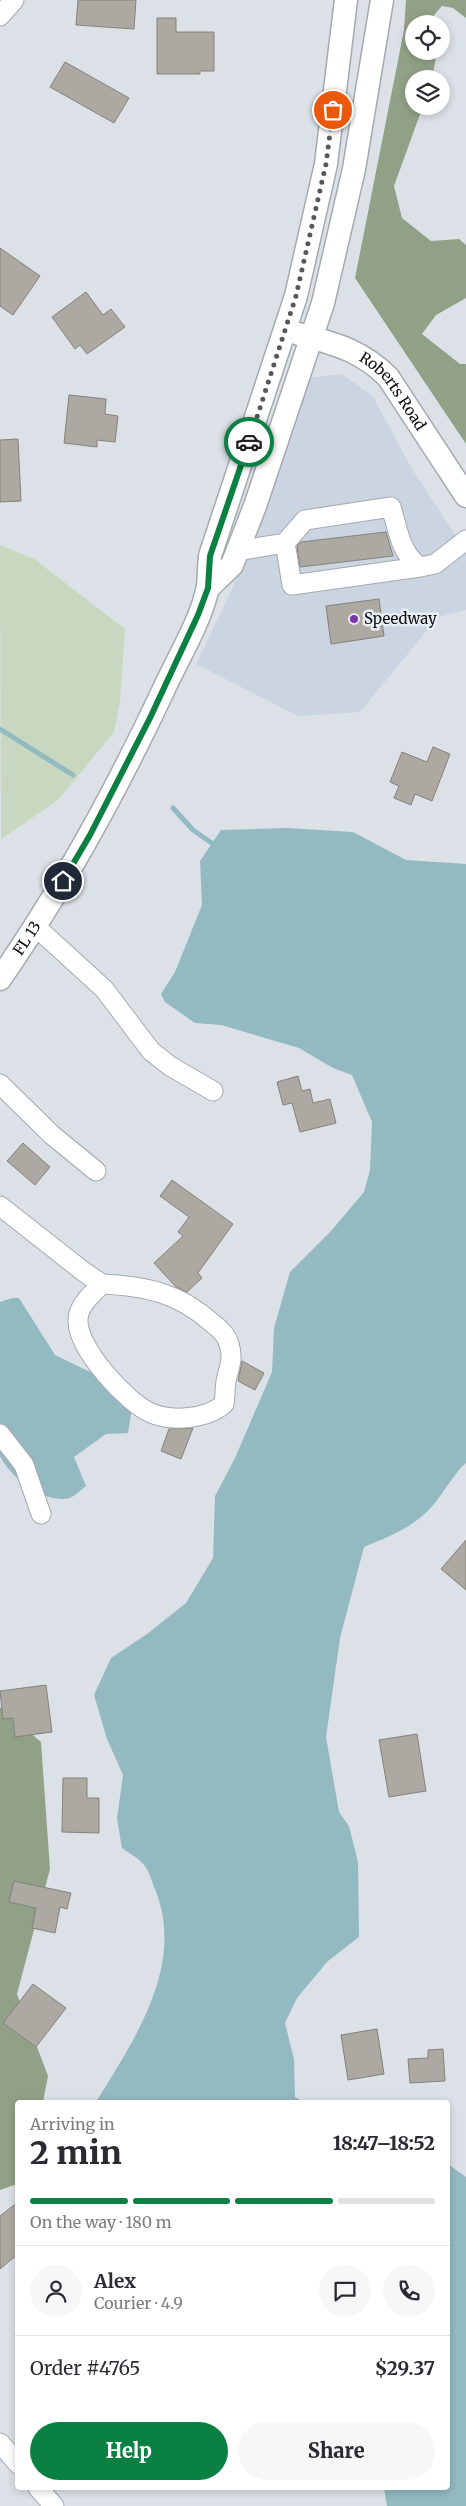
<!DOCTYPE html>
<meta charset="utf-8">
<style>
body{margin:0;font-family:Merriweather,serif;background:#f7f7f7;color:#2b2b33;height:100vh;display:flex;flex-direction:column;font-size:19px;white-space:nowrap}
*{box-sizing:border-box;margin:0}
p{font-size:16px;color:#7c7c81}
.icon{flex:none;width:28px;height:28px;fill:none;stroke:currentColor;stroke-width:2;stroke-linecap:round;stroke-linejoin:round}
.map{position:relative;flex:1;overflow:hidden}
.panel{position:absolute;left:15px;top:2100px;width:435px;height:390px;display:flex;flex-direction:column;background:#fff;border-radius:5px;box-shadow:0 2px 8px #0003}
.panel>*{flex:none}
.controls{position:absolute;left:405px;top:15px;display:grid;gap:10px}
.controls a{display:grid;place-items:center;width:45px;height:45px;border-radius:50%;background:#fff;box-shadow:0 2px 8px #0003;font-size:25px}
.pin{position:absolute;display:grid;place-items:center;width:42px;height:42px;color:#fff;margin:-21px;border:2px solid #fff;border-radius:50%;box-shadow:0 1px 5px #0007}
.courier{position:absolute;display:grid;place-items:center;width:50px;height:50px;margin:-25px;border:4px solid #0b8043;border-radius:50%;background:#fff;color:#222;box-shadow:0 1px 6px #0007}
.overview em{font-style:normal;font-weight:800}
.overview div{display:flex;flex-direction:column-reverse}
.overview{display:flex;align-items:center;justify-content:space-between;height:85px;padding:0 15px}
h1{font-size:32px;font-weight:800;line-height:38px}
.bar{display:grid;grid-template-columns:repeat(4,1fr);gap:8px 5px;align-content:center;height:60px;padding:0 15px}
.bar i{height:6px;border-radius:4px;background:#e1e1e2}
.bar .current{background:#0b8043}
.bar p{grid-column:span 4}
.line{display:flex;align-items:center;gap:12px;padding:0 15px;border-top:1px solid #e1e1e2}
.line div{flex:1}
.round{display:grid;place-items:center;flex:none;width:52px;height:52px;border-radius:26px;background:#f7f7f7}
.button{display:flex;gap:10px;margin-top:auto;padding:10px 15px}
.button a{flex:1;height:58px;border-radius:30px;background:#0b8043;color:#fff;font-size:20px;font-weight:800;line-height:58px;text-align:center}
.button a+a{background:#f7f7f7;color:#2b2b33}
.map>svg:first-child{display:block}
</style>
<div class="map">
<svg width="466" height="2506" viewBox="0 0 466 2506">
<rect width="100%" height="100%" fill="#dce1e7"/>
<path fill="#cbd4e1" d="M 341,374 L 372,395 L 412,469 L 466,551 L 466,610 L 438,617 L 360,712 L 298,716 L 196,664 L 233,587 L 243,560 L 251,550 L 310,378 Z"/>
<path fill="#c8d7bf" d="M 0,545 L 34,559 L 125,629 L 120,702 L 114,732 L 58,800 L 1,839 Z"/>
<path fill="#91a187" d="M 406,0 L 466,0 L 466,18 L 453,8 L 442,6 L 434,15 L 436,24 L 414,24 L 414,51 L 437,51 L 432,79 L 414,79 L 414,106 L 423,106 L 394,186 L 402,218 L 431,241 L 459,239 L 466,245 L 466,298 L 436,315 L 422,334 L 460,364 L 466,364 L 466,444 L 355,278 L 404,30 Z
M 0,1707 L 41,1742 L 50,1869 L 17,1994 L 48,2076 L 43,2102 L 18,2102 L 17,2184 L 0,2190 Z"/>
<path fill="#93b9c1" d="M 287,828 L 353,832 L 406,860 L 466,864 L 466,1463 C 453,1475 446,1489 435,1503 C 415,1527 392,1535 364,1547 L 340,1638 L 326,1737 L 339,1812 L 349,1826 L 358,1862 L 359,1937 L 328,1961 L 297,1998 L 285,2023 L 294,2059 L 295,2097 L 304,2102 L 96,2102 C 134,2040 186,1965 155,1889 C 152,1882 149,1870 144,1865 C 138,1858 129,1853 122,1848 L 117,1819 L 123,1775 L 107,1739 L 94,1695 L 111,1658 L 147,1634 L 186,1603 L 213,1558 L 215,1496 L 235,1458 L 272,1372 L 274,1328 L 290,1272 L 332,1230 L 364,1192 L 370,1170 L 372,1122 L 352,1075 L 333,1068 L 299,1048 L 221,1025 L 195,1023 L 165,1002 L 161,994 L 175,972 L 202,905 L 200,861 L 221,830 Z
M 12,1298 L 19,1298 L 55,1355 L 111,1382 L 134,1396 L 128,1433 L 106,1434 L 74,1457 L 86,1486 C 81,1490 75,1496 70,1498 C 43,1504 11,1478 0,1456 L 0,1302 Z
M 448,2164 L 466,2177 L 466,2506 L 387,2506 L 384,2488 L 448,2488 Z"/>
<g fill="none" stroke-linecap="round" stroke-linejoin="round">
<path stroke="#93b9c1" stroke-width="5" d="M 0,729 L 73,775
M 173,808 L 193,830 L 216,846"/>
</g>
<path fill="#aca8a2" stroke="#85817b" d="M 78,0 L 136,0 L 134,29 L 76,25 Z
M 157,18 L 176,18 L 176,32 L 214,32 L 214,71 L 200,71 L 200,74 L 157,74 Z
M 65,62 L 129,98 L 114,123 L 50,87 Z
M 0,248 L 40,276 L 13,315 L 0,306 Z
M 86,292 L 103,315 L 111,309 L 125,327 L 87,354 L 80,345 L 75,349 L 52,317 Z
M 69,395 L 106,399 L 105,414 L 118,416 L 115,442 L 97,440 L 97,447 L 64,443 Z
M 18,439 L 21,501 L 0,502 L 0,440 Z
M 386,532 L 393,556 L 300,567 L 297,546 L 301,542 Z
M 379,599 L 384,636 L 331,644 L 326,606 Z
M 433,747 L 450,754 L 432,801 L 415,794 L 411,805 L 394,798 L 399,786 L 390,782 L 402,752 L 427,762 Z
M 298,1076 L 302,1091 L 310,1089 L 313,1103 L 330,1099 L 336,1123 L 300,1132 L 292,1103 L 283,1105 L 277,1082 Z
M 23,1143 L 50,1167 L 35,1185 L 7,1161 Z
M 172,1180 L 233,1224 L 198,1273 L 202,1278 L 187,1292 L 176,1287 L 154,1263 L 183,1236 L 178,1232 L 189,1217 L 160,1196 Z
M 242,1361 L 264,1373 L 255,1390 L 238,1381 Z
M 193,1428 L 181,1459 L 161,1451 L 169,1429 Z
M 466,1540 L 466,1590 L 441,1569 Z
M 46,1685 L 52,1732 L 15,1737 L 13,1718 L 3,1719 L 0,1691 Z
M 417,1734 L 426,1791 L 389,1797 L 379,1740 Z
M 63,1778 L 87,1778 L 87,1798 L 99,1798 L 99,1833 L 62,1832 Z
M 14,1881 L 71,1893 L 67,1909 L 60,1907 L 55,1933 L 32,1928 L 36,1908 L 9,1902 Z
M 33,1984 L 66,2008 L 36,2047 L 3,2023 Z
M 377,2029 L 384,2074 L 348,2080 L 341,2035 Z
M 443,2049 L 445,2081 L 410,2083 L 408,2059 L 428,2058 L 428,2050 Z
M 18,2202 L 18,2254 L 0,2269 L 0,2216 Z"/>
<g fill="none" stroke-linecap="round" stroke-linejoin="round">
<g stroke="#a5a9b0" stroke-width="21">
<path id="minor" d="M 0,16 L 14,0
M 285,543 L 292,585 L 420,567
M 237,551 L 285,543 L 305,520 L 391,507 C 398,529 400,553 420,567 L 435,564 L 466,540
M 36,927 L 104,989 L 151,1051 L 170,1066 L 213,1091
M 0,1084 L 52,1135 L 96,1171
M 0,1206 L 84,1272 L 102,1284
M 102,1284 C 146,1286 179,1293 212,1323 C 219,1328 227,1336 229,1344 C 234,1360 229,1366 226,1381 C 225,1389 225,1397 224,1404 C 207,1419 172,1422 151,1413 C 126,1402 79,1350 78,1322 C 77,1306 92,1294 102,1284 Z
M 0,1434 L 24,1465 L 41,1514
M 0,2443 L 18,2464
M 38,2488 L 54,2506"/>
</g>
<g stroke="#a5a9b0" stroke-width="25">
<g id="major">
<path id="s1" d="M 299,334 C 335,344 361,350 388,377 L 466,496"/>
<path d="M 208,588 L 232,565 L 255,506 L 323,303 L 354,169 L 382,0"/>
<path id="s2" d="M 0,979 C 63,888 116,791 163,691 C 176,662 203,617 208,586 C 209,576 209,566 210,556 L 296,296 L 326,164 L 346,0"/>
</g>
</g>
<use href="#minor" stroke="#fff" stroke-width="19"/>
<use href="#major" stroke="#fff" stroke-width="22"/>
</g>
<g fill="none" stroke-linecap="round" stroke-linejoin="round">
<path stroke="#55575b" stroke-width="5" stroke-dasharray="0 9" d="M 249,442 L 296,296 L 326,164 L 333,110"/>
<path stroke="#0b8043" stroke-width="6" d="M 63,881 L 90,835 L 150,718 L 198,615 L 208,588 L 210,556 L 249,442"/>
</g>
<circle fill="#7a34a8" stroke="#e9eef5" stroke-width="2" cx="354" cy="619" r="5"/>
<g text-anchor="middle" stroke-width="5" stroke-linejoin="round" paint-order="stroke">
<g font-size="15" fill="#0c0d0f" stroke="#e9eef5">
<text dy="5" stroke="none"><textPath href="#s1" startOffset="114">Roberts Road</textPath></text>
<text dy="5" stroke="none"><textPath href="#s2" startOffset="49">FL 13</textPath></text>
</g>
<g font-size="15" fill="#0c0d0f" stroke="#e9eef5" text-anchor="start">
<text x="364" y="624">Speedway</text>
</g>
</g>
</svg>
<div class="controls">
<a><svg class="icon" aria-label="locate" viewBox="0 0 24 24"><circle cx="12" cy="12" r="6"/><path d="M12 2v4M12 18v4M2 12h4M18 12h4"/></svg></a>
<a><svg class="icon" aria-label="layers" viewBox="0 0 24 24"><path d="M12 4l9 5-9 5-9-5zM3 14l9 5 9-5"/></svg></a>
</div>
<div class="pin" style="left:333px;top:110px;background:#ea580c"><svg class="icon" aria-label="bag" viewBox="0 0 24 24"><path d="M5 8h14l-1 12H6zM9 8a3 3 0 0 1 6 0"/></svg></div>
<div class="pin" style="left:63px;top:881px;background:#1f2937"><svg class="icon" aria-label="home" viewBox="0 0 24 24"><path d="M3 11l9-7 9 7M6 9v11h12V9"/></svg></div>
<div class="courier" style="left:249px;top:442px"><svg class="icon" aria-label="car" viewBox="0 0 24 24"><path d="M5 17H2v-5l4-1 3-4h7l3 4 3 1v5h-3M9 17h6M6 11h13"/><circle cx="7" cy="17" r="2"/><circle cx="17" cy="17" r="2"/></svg></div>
<section class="panel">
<div class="overview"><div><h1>2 min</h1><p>Arriving in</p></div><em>18:47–18:52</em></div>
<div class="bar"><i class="current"></i><i class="current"></i><i class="current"></i><i></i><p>On the way · 180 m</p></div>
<div class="line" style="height:90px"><a class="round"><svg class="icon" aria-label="person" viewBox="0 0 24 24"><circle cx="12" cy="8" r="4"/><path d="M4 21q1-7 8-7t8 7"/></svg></a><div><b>Alex</b><p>Courier · 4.9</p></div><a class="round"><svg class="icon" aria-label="chat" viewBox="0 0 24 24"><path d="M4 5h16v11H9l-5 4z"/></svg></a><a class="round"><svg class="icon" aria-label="phone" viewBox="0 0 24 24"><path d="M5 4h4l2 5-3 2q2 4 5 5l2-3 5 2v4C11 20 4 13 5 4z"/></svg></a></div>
<div class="line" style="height:65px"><div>Order #4765</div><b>$29.37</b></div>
<div class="button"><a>Help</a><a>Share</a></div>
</section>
</div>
